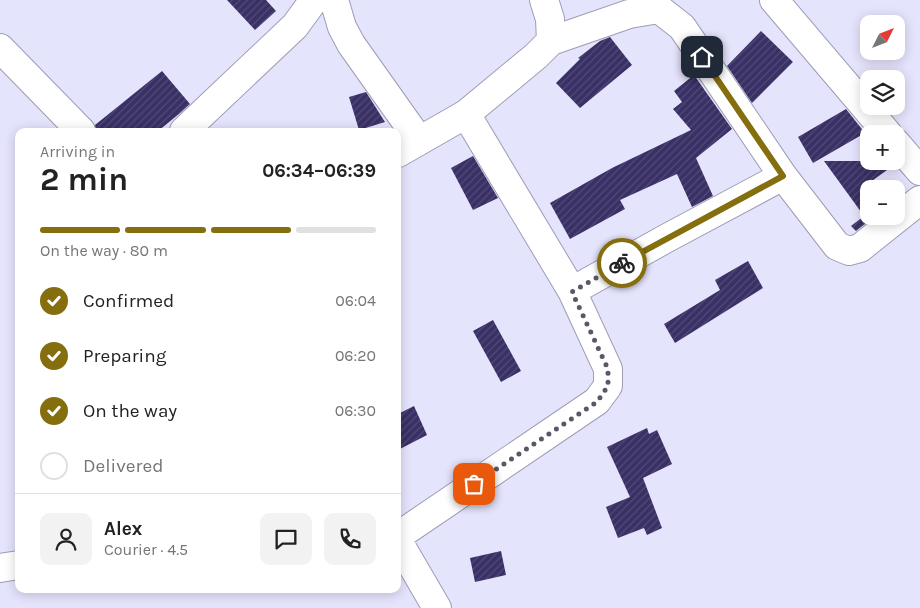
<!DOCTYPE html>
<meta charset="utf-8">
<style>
body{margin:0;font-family:Karla,sans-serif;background:#f2f2f2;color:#222;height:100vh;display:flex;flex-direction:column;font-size:19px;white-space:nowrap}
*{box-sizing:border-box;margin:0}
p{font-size:16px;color:#767676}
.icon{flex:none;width:28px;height:28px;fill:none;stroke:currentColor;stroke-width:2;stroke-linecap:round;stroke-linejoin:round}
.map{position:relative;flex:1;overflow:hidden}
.drawer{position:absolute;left:15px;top:128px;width:386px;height:465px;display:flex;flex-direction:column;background:#fff;border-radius:10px;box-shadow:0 2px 12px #0003}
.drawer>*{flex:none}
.needle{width:32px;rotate:48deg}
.fabs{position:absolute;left:860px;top:15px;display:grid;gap:10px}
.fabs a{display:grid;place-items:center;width:45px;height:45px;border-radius:10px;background:#fff;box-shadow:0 2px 12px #0003;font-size:25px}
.pin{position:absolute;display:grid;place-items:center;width:42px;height:42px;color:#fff;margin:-21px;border-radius:10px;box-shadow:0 2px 8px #0006}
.courier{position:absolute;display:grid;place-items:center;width:50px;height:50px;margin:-25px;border:4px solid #856e0d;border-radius:50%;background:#fff;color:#222;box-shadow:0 1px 6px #0007}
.overview em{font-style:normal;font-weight:700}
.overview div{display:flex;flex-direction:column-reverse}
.overview{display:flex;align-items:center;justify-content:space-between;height:85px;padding:0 25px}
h1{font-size:32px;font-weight:700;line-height:38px}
.bar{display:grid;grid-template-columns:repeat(4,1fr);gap:8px 5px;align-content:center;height:60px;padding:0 25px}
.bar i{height:6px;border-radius:4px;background:#e0e0e0}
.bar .active{background:#856e0d}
.bar p{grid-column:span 4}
.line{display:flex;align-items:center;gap:12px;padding:0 25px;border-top:1px solid #e0e0e0}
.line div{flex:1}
.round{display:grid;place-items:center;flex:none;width:52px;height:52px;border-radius:10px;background:#f2f2f2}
ol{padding:0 25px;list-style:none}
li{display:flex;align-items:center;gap:15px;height:55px}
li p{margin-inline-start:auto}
li .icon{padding:5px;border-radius:50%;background:#856e0d;color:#fff;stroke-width:4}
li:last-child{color:#767676}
li i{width:28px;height:28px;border:2px solid #e0e0e0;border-radius:50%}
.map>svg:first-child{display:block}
</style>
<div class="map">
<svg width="920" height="608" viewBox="0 0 920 608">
<defs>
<pattern id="building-hatch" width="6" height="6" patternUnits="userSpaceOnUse" patternTransform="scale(1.25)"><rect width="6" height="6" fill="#393065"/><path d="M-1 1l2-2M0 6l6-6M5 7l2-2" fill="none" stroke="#524b76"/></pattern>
</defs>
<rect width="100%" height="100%" fill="#e5e4fd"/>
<path fill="url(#building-hatch)" d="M 227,0 L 266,0 L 276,11 L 255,30 Z
M 761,31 L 793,62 L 752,103 L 727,66 Z
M 610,37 L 632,65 L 580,108 L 556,83 L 580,59 L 578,58 L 600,41 Z
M 162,71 L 190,104 L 179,114 L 158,131 L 96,131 L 95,125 Z
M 694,75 L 732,129 L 696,158 L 713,196 L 692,207 L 677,174 L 620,200 L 625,209 L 570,239 L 550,203 L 612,168 L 691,130 L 673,109 L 682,102 L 674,91 Z
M 366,92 L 385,122 L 359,130 L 349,97 Z
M 846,109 L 865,133 L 813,163 L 798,137 Z
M 473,156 L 498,198 L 473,210 L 451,168 Z
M 824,161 L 891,161 L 894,165 L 869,183 L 869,216 L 875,216 L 856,231 L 851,226 L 864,216 Z
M 748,261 L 763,288 L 675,343 L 664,324 L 720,290 L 715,280 Z
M 493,320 L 521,371 L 501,382 L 473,331 Z
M 414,406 L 427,435 L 398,450 L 398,414 Z
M 647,428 L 649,434 L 657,430 L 672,464 L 643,478 L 662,528 L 647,535 L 644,528 L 618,538 L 606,507 L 630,497 L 607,447 Z
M 501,551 L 506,575 L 475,582 L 470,558 Z"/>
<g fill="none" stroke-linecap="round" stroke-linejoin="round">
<g stroke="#9e9cb4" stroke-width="30">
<path id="minor" d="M 334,0 L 342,27 L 351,44 L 419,140
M 774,0 L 888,134
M 551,41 L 629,14 L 659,9 L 682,27 L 783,176 L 837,246 L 849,251 L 860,248 L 920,200
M 0,48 L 81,131
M 184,131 L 295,26 L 314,0
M 896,143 L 920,171
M 398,153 L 466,114 L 536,56 L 551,41 L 550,19 L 544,0
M 572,291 L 667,238 L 783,176
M 398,536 L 597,401 L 608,386 L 608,369 L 572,291 L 466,114
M 398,541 L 437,608
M 0,568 L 19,565"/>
</g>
<use href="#minor" stroke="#fff" stroke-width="28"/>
</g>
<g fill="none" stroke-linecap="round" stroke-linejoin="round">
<path stroke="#595866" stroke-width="5" stroke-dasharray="0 9" d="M 474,484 L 597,402 L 608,386 L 608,369 L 572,292 L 622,263"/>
<path stroke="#856e0d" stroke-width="6" d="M 622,263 L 783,176 L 702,57"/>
</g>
</svg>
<div class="fabs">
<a><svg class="needle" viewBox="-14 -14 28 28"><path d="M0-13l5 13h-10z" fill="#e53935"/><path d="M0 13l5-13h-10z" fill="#767676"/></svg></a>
<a><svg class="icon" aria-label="layers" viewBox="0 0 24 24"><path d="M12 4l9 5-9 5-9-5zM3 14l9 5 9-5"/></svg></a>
<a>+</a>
<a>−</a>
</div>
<div class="pin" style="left:474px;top:484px;background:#ea580c"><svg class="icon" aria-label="bag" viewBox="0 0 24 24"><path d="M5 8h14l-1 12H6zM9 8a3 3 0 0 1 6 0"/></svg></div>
<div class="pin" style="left:702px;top:57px;background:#1f2937"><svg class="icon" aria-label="home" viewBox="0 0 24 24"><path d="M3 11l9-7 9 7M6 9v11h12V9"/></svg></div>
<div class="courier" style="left:622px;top:263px"><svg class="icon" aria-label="bike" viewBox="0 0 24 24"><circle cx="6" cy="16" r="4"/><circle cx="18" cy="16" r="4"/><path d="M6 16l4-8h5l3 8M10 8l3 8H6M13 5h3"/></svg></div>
<section class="drawer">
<div class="overview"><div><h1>2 min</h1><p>Arriving in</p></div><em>06:34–06:39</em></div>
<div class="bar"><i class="active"></i><i class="active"></i><i class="active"></i><i></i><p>On the way · 80 m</p></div>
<ol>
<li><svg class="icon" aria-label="check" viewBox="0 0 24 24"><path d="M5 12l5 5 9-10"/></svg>Confirmed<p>06:04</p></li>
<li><svg class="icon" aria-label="check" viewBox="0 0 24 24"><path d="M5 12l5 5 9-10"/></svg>Preparing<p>06:20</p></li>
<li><svg class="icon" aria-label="check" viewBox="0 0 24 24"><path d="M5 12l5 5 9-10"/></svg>On the way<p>06:30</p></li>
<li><i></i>Delivered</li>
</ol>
<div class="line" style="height:90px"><a class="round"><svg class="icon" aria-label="person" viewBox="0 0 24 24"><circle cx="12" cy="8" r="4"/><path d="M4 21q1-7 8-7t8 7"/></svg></a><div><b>Alex</b><p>Courier · 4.5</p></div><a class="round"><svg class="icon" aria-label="chat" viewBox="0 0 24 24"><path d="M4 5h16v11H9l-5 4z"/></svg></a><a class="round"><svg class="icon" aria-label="phone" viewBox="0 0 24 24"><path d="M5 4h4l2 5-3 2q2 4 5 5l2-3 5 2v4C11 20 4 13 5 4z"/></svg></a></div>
</section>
</div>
